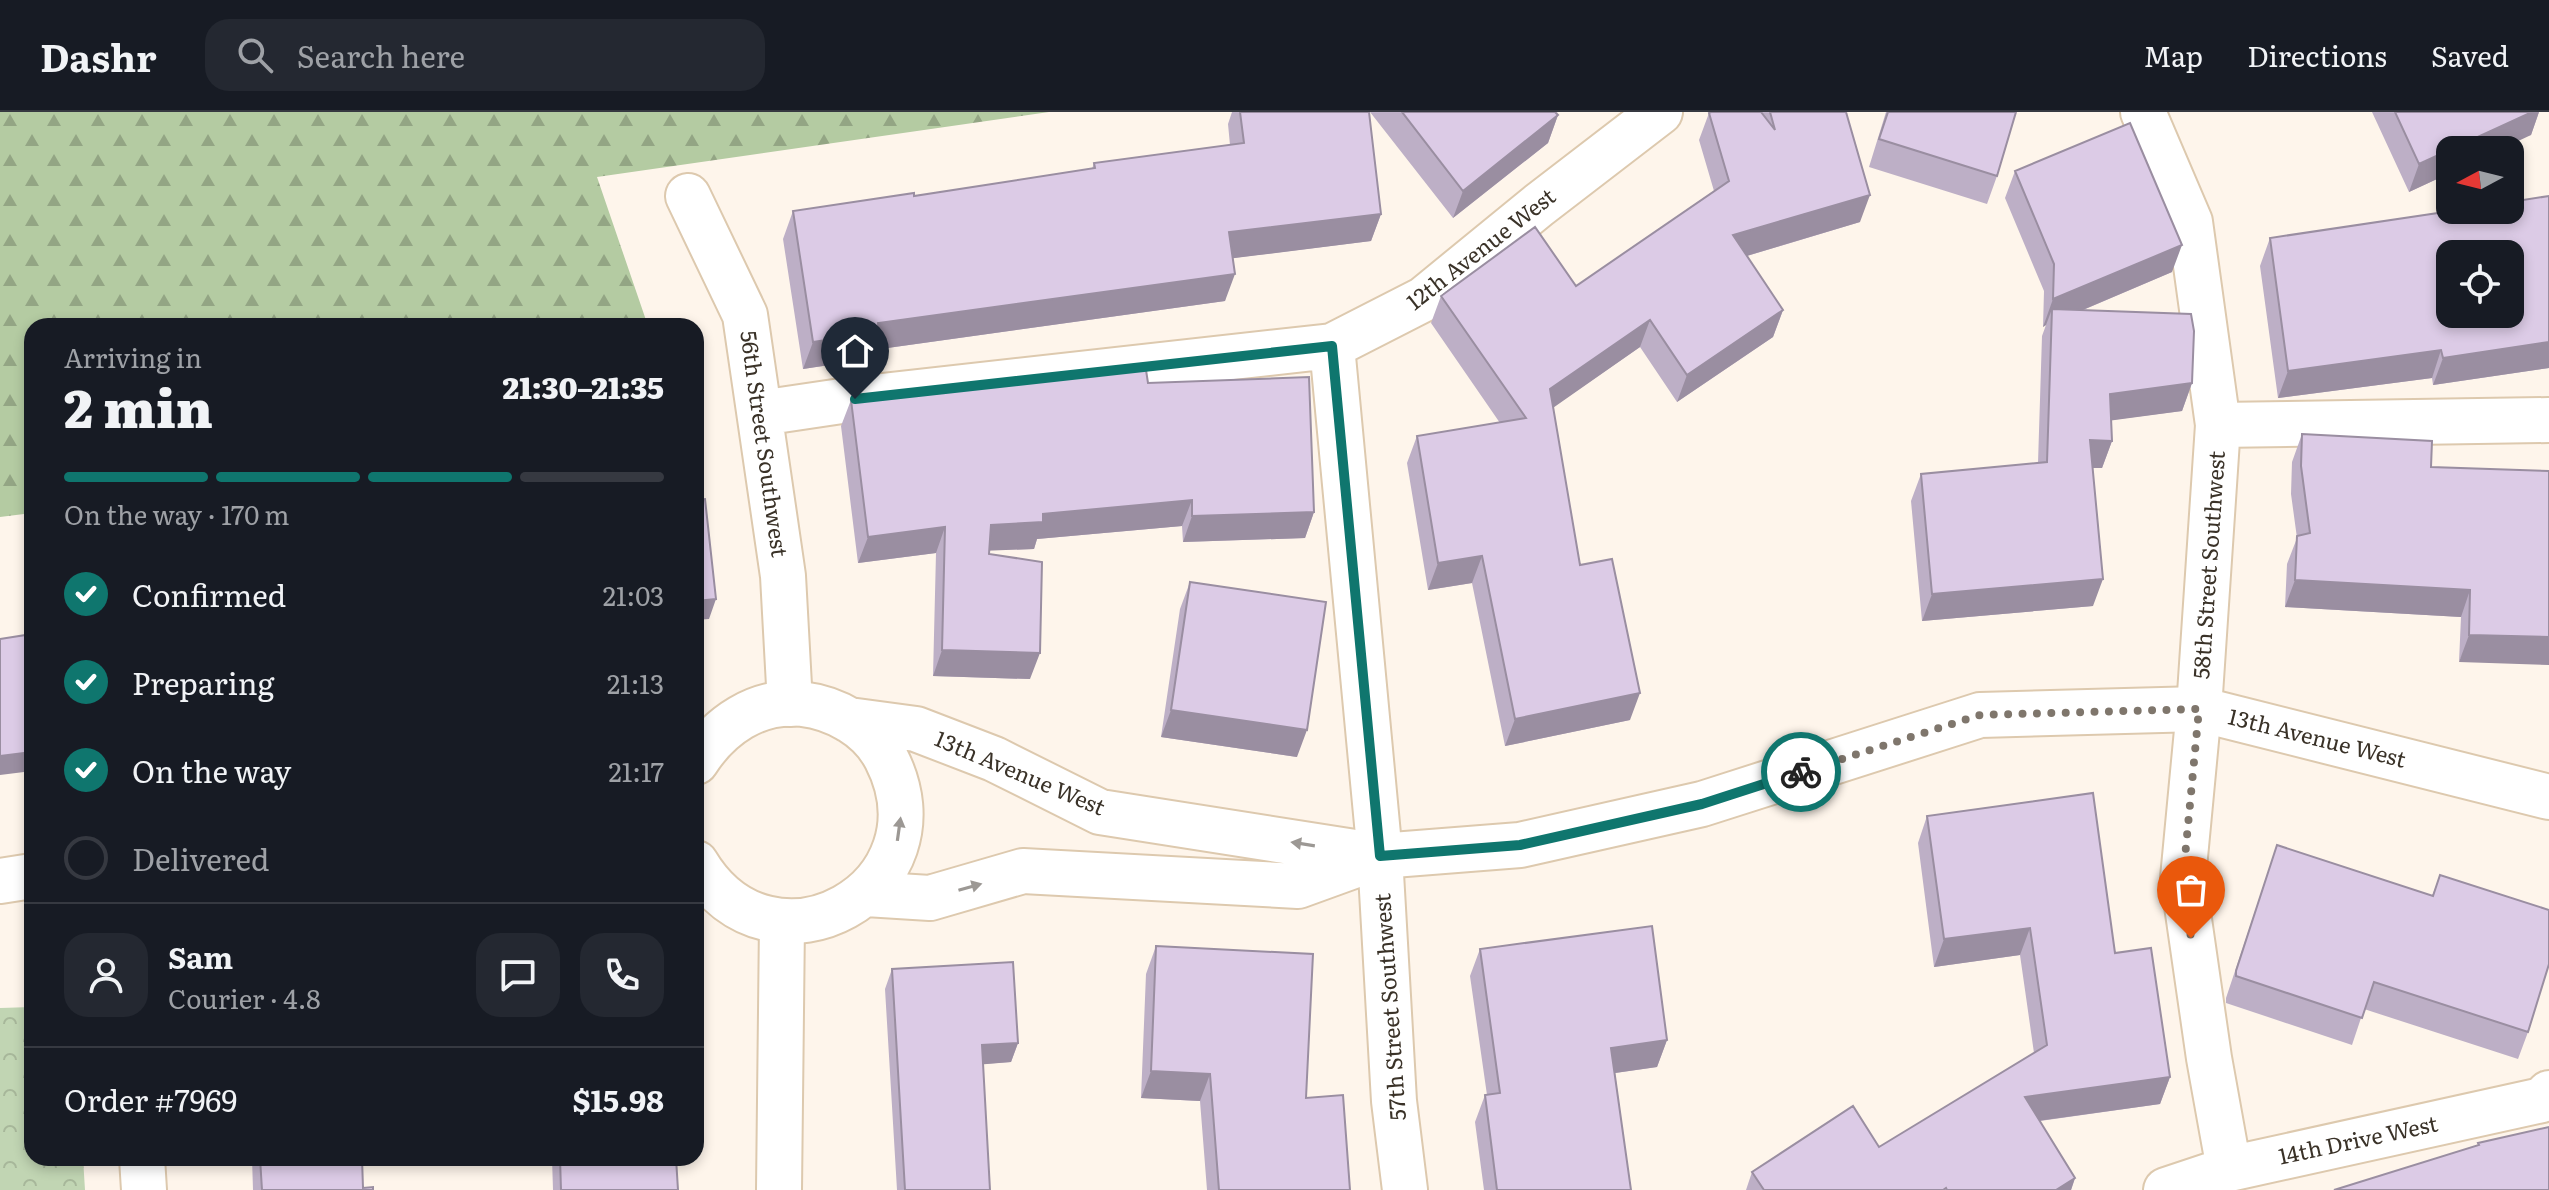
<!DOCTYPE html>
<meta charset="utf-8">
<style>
body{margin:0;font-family:Literata,serif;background:#242831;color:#f1f3f6;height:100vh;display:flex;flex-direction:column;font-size:30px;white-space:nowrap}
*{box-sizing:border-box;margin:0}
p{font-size:26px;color:#9ea1a6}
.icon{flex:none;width:44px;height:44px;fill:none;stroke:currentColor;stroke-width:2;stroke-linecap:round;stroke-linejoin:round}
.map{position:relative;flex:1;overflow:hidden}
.details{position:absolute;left:24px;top:206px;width:680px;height:848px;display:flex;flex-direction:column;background:#171b24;border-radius:24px;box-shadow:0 4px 12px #0003}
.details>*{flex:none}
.needle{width:52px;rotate:263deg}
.controls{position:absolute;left:2436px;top:24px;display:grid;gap:16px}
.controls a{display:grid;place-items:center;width:88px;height:88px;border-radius:16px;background:#171b24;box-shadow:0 4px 12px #0003;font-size:40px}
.pin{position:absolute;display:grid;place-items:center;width:68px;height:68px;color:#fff;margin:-82px -34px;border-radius:50% 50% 50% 0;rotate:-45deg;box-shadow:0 0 8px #0007}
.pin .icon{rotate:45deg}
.courier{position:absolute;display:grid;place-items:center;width:80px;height:80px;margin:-40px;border:6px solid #0f766e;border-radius:50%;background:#fff;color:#222;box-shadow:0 2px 10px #0007}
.summary em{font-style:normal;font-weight:800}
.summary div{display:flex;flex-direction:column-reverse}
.summary{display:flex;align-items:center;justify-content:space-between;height:136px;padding:0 40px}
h1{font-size:52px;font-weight:800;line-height:60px}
.bar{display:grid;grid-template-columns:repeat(4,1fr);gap:12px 8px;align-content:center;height:96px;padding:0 40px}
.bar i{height:10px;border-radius:6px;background:#363941}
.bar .selected{background:#0f766e}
.bar p{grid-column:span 4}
.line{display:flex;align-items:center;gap:20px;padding:0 40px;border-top:2px solid #363941}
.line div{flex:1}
.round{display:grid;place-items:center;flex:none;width:84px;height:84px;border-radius:24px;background:#242831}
ol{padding:0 40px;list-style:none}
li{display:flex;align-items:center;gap:24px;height:88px}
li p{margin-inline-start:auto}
li .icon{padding:8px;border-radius:50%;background:#0f766e;color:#fff;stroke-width:4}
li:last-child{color:#9ea1a6}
li i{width:44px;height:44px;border:4px solid #363941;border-radius:50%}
header{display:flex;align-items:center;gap:48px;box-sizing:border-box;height:112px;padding:0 40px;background:#171b24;border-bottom:2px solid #363941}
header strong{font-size:38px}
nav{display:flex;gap:44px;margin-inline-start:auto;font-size:28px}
.search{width:560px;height:72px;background:#242831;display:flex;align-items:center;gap:20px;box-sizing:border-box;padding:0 28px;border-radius:24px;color:#9ea1a6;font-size:30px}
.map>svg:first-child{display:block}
</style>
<header>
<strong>Dashr</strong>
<div class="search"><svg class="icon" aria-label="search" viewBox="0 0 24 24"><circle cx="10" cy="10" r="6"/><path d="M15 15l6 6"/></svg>Search here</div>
<nav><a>Map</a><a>Directions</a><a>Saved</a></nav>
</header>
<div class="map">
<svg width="2549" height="1078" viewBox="0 0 2549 1078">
<defs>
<pattern id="forest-firs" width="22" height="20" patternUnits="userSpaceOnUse" patternTransform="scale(2)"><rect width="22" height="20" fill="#b4cba2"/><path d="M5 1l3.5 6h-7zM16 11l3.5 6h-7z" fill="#93a584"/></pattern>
<pattern id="park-crowns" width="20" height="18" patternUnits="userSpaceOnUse" patternTransform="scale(2)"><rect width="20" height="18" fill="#c1d5b3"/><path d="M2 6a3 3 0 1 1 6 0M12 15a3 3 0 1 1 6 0" fill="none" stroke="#a7b79a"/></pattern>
</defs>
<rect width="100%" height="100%" fill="#fef5eb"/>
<path fill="url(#forest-firs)" d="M 0,0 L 1049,0 L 597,65 L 648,214 L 32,214 L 32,401 L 0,405 Z"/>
<path fill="url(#park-crowns)" d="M 32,895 L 32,1046 L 83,1046 L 85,1078 L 0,1078 L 0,896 Z"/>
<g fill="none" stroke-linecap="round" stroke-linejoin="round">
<g stroke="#ddc9ae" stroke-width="48">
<path id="street" d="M 2143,0 L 2190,110 L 2218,313 L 2199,597 L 2183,766 L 2209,946 L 2229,1057
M 688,84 L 745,203 L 783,464 L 790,592
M 1332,234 L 1380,744 L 1394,989 L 1405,1078
M 761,301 L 855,287 L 1332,234 L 1424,187 L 1539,93 L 1660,0
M 2218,313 L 2549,308
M 0,769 L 32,764
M 142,1046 L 144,1078
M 779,1078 L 782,810
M 2166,1078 L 2229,1057 L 2542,988 L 2549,981"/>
</g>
<g stroke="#ddc9ae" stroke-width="48">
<path id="secondary" d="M 849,608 L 916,617 L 994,647 L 1100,700 L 1380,744 L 1520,733 L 1702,692 L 1980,603 L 2199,597 L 2549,685
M 696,650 C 719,614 757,587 802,592 C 836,596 870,615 886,646 C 953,776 772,878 696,751
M 866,782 L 930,786 L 1023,759 L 1298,774 L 1378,745"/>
</g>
<use href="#street" stroke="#fff" stroke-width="44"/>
<use href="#secondary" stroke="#fff" stroke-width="44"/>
</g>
<path fill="#bdafc6" d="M 1232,0 L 1369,0 L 1381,102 L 1371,129 L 1233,146 L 1225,189 L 873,238 L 869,247 L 803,257 L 783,127 L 793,99 L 914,84 L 1092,57 L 1094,51 L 1230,33 L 1228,12 Z
M 1370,0 L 1558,0 L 1556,1 L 1558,3 L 1548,31 L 1453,106 Z
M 1711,0 L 1846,0 L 1860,110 L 1747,144 L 1783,198 L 1773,225 L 1677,290 L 1640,235 L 1553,295 L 1580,453 L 1630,608 L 1505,634 L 1472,471 L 1428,478 L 1407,351 L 1417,324 L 1500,311 L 1431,211 L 1441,184 L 1576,174 L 1714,79 L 1699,28 L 1709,1 Z
M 1886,0 L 2016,0 L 1997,64 L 1987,92 L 1869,55 Z
M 2372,0 L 2539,0 L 2531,23 L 2450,38 L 2450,61 L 2409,80 Z
M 2015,59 L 2172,160 L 2083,198 L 2192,271 L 2182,299 L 2111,308 L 2112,329 L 2102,356 L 2093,356 L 2093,494 L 1922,509 L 1911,389 L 1921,362 L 2038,351 L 2042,224 L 2046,213 L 2043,215 L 2044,179 L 2005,86 Z
M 2549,84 L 2549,256 L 2433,273 L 2432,266 L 2278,286 L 2260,154 L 2270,126 Z
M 1148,271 L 1314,400 L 1305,426 L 1183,430 L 1182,414 L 1037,427 L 1034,437 L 989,438 L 989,442 L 1030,567 L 933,564 L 936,441 L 858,451 L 841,314 L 851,288 Z
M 2302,322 L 2431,355 L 2549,359 L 2459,550 L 2461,505 L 2285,495 L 2287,452 L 2297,426 L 2291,382 L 2292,350 Z
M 1190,470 L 1297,645 L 1161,625 L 1180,497 Z
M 1927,704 L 2115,841 L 2170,965 L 2160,992 L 2040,1009 L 2075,1066 L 2071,1078 L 1746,1078 L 1752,1060 L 1879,1035 L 2034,941 L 2020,843 L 1934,855 L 1918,731 Z
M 2277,733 L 2432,784 L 2440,763 L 2528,920 L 2518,947 L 2364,897 L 2352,933 L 2226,891 L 2226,886 Z
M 1156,834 L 1350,1078 L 1207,1078 L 1200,989 L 1141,986 L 1146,862 Z
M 1480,837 L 1667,928 L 1657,955 L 1615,961 L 1631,1078 L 1484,1078 L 1475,1010 L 1485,983 L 1487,983 L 1470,864 Z
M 892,857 L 1018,931 L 1011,950 L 983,952 L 990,1078 L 897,1078 L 885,877 Z
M 252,1046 L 362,1046 L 363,1076 L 373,1078 L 253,1078 Z
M 552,1046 L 676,1046 L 678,1078 L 553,1078 Z"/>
<path fill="#9a8ea1" d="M 2532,0 L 2539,0 L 2531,23 L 2499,38 L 2450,38 L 2450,61 L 2409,80 L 2419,52 Z
M 1558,3 L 1548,31 L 1453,106 L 1463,79 Z
M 1870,83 L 1860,110 L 1723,151 L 1733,123 Z
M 1381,102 L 1371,129 L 1219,148 L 1229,120 Z
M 2182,133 L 2172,160 L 2052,211 L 2052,197 L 2046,213 L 2043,215 L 2053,187 Z
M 1235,162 L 1225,189 L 873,238 L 869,247 L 803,257 L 813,230 L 878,211 Z
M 1783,198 L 1773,225 L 1677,290 L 1687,263 Z
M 1650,208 L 1640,235 L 1540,305 L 1550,277 Z
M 2549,230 L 2549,256 L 2433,273 L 2443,246 Z
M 2441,238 L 2432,266 L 2278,286 L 2288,259 Z
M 2192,271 L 2182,299 L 2100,310 L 2110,282 Z
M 2090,328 L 2112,329 L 2102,356 L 2080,356 Z
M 1192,388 L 1182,414 L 1037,427 L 1034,437 L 981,439 L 991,413 L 1043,402 Z
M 1314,400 L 1305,426 L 1183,430 L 1192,404 Z
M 945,415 L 936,441 L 858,451 L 868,425 Z
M 1482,444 L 1472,471 L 1428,478 L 1438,451 Z
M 2103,467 L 2093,494 L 1922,509 L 1932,482 Z
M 2295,468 L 2470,478 L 2461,505 L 2285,495 Z
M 716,487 L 709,507 L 696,508 L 696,489 Z
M 2469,523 L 2549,525 L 2549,553 L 2459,550 Z
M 942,538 L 1040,541 L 1030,567 L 933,564 Z
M 1640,581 L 1630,608 L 1505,634 L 1515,607 Z
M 1171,598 L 1307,618 L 1297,645 L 1161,625 Z
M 32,640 L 32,659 L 0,663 L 0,644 Z
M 2030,816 L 2020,843 L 1934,855 L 1944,827 Z
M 1667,928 L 1657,955 L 1601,963 L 1611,936 Z
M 1018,931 L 1011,950 L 975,953 L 982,933 Z
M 1151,959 L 1210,962 L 1200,989 L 1141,986 Z
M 2170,965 L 2160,992 L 2015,1012 L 2025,985 Z
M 2075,1066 L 2071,1078 L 2056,1078 Z"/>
<path fill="#dccbe6" stroke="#9a8ea1" stroke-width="2" fill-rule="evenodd" d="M 1240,0 L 1369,0 L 1381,102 L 1229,120 L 1235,162 L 878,211 L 879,220 L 813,230 L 793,99 L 914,81 L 914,84 L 1095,56 L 1094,51 L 1244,31 Z
M 1402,0 L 1555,0 L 1558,3 L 1463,79 Z
M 1711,0 L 1761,0 L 1775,18 L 1770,0 L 1846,0 L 1870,83 L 1733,123 L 1783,198 L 1687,263 L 1650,208 L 1550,277 L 1580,453 L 1612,447 L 1640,581 L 1515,607 L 1482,444 L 1438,451 L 1417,324 L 1526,306 L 1441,184 L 1535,115 L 1576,174 L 1729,69 L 1709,1 Z
M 1888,0 L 2016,0 L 1997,64 L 1879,27 Z
M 2395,0 L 2532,0 L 2419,52 Z
M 2130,11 L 2182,133 L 2053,187 L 2054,152 L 2015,59 Z
M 2549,84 L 2549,230 L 2443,246 L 2441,238 L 2288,259 L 2270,126 L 2458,98 L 2510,98 L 2510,90 ZM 2450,142 L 2510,142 L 2510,202 L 2450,202 Z
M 2052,197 L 2191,202 L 2194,219 L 2192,271 L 2110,282 L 2112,329 L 2090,328 L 2103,467 L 1932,482 L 1921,362 L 2047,350 Z
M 1146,258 L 1148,271 L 1309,265 L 1314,400 L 1192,404 L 1192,388 L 1043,402 L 1043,410 L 991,413 L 989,442 L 1042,450 L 1040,541 L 942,538 L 945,415 L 868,425 L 851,288 L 984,273 Z
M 2302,322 L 2432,329 L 2431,355 L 2549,359 L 2549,525 L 2469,523 L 2470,478 L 2295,468 L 2297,424 L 2310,421 L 2301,354 Z
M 705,387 L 716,487 L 696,489 L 696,388 Z
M 1190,470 L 1326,490 L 1307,618 L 1171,598 Z
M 32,522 L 32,640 L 0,644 L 0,527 Z
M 2093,681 L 2115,841 L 2151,836 L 2170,965 L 2025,985 L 2075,1066 L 2056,1078 L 1947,1078 L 1946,1076 L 1943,1078 L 1764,1078 L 1752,1060 L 1853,994 L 1879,1035 L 2047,933 L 2030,816 L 1944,827 L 1927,704 Z
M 2277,733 L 2433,784 L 2440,763 L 2549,798 L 2549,852 L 2528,920 L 2374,870 L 2362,906 L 2236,864 L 2236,859 Z
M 1652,814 L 1667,928 L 1611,936 L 1631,1078 L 1497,1078 L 1485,983 L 1500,981 L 1480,837 Z
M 1156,834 L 1313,842 L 1306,986 L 1343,983 L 1350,1078 L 1219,1078 L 1210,962 L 1151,959 Z
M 1013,850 L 1018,931 L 982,933 L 990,1078 L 905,1078 L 892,857 Z
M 2549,1015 L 2549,1078 L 2334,1078 L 2479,1033 L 2478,1031 Z
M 260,1046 L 362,1046 L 363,1076 L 373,1075 L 373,1078 L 262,1078 Z
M 560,1046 L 676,1046 L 678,1078 L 561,1078 Z"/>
<defs><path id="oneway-solid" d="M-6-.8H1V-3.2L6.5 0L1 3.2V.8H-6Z" transform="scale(2)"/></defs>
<g fill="#9c9894">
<use href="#oneway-solid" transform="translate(899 717) rotate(-82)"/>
<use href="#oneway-solid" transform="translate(1303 732) rotate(-171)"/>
<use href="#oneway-solid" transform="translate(970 775) rotate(-16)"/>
</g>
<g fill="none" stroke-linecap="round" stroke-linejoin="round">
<path stroke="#7f766c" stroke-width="8" stroke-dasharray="0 14.4" d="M 1801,660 L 1980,603 L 2199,597 L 2183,766 L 2191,826"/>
<path stroke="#0f766e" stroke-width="10" d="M 855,287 L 1332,234 L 1380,744 L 1520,733 L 1702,692 L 1801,660"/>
</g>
<g text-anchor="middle" stroke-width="7" stroke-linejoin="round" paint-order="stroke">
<g font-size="22" fill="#3a3228" stroke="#fff">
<text transform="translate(1481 137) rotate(-38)" y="8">12th Avenue West</text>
<text transform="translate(764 332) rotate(82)" y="8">56th Street Southwest</text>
<text transform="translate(2209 453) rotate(-86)" y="8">58th Street Southwest</text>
<text transform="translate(2317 626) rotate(14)" y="8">13th Avenue West</text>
<text transform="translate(1020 661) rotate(23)" y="8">13th Avenue West</text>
<text transform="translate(1390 895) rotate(-94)" y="8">57th Street Southwest</text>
<text transform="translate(2358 1028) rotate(-12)" y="8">14th Drive West</text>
</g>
</g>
</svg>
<div class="controls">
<a><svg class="needle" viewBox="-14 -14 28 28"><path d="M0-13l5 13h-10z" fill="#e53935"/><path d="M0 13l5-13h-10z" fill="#9ea1a6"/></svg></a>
<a><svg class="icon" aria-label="locate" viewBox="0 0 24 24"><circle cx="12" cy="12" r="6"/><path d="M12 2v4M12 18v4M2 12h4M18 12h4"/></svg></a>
</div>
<div class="pin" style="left:2191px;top:826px;background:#ea580c"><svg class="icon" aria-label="bag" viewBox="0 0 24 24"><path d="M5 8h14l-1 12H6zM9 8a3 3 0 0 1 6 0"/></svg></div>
<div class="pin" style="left:855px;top:287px;background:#1f2937"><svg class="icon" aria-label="home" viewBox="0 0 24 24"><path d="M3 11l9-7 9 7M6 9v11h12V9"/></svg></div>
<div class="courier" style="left:1801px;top:660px"><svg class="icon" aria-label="bike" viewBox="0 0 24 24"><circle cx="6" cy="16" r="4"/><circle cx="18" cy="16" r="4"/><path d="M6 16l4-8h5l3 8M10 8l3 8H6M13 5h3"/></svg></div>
<section class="details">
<div class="summary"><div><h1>2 min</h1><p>Arriving in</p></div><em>21:30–21:35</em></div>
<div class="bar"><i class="selected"></i><i class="selected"></i><i class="selected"></i><i></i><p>On the way · 170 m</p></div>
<ol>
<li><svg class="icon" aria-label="check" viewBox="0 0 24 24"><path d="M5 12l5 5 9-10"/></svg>Confirmed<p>21:03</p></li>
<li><svg class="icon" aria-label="check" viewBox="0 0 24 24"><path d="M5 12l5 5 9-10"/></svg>Preparing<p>21:13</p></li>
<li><svg class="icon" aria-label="check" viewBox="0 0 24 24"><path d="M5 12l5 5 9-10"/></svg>On the way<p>21:17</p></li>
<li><i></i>Delivered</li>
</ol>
<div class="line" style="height:144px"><a class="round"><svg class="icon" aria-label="person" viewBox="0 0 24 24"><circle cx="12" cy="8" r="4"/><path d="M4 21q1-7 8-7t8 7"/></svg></a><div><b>Sam</b><p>Courier · 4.8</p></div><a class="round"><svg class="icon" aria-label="chat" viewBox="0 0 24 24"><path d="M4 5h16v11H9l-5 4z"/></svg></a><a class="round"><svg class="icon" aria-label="phone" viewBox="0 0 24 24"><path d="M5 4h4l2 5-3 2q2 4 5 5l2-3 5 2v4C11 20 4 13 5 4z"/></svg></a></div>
<div class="line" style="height:104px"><div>Order #7969</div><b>$15.98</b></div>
</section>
</div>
